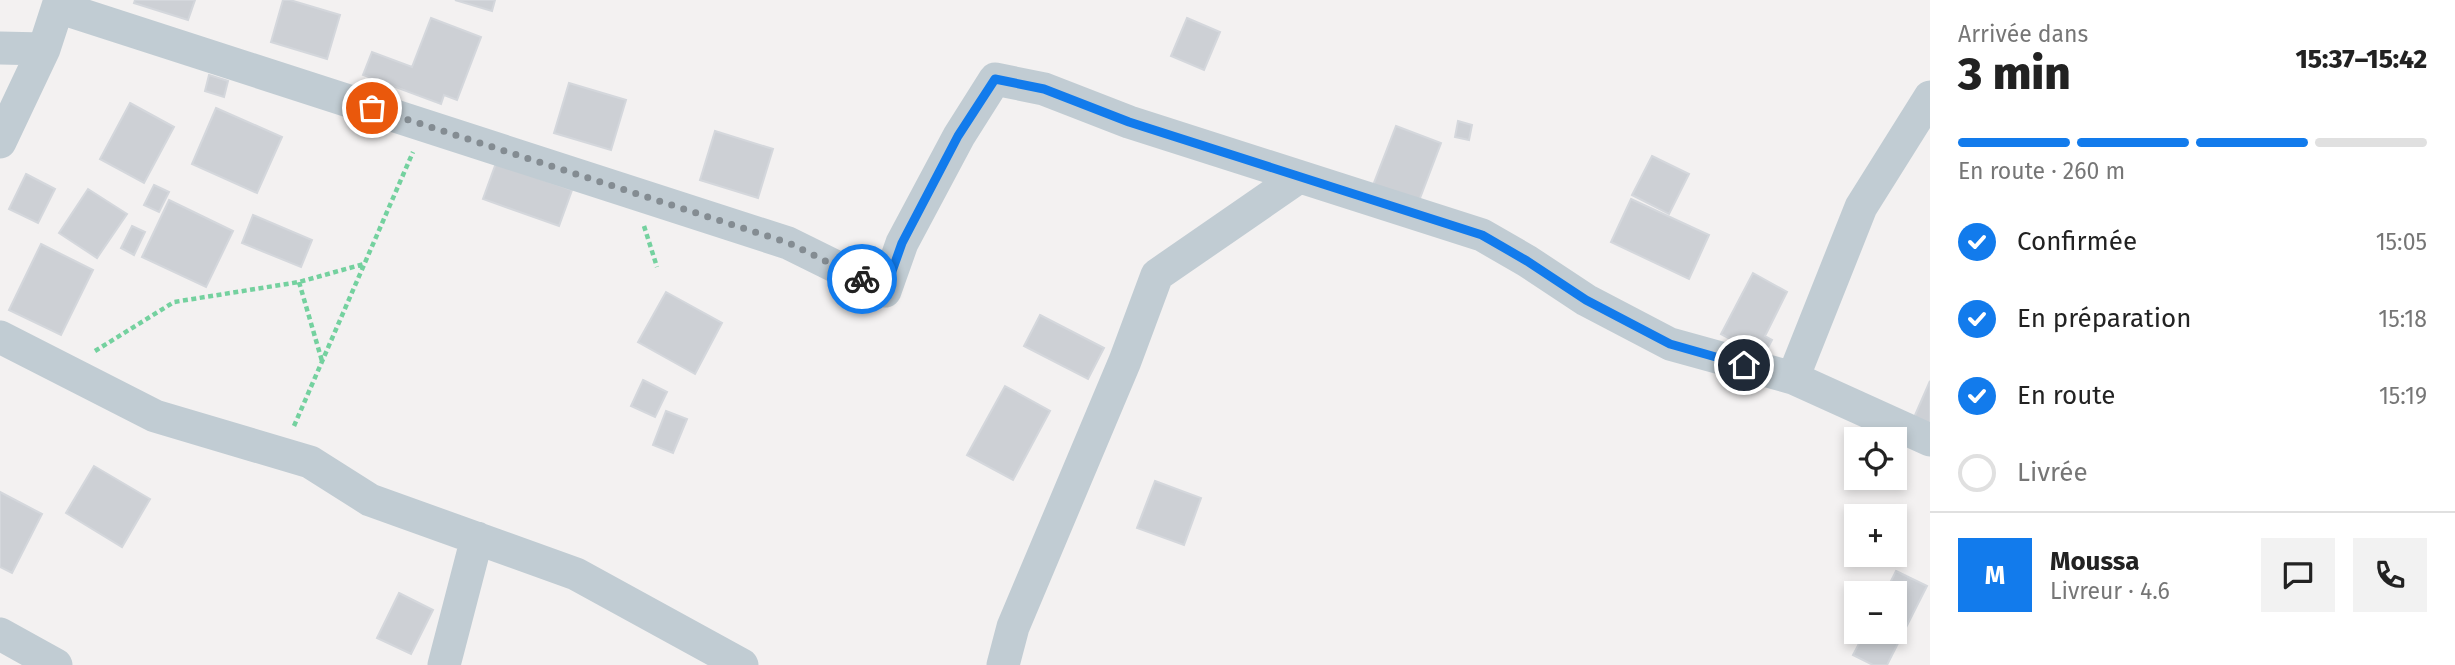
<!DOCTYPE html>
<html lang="fr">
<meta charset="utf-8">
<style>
body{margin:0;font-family:"Fira Sans",sans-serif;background:#f2f2f2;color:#222;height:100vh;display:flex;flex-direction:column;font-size:26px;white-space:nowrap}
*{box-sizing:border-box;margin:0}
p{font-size:23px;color:#767676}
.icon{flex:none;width:38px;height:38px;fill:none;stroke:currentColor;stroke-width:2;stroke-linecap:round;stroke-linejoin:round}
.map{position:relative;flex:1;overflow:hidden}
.drawer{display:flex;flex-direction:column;background:#fff;width:525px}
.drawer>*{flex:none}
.controls{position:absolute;left:1844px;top:427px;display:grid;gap:14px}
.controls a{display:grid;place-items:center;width:63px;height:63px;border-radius:0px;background:#fff;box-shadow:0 4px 10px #0003;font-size:35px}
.pin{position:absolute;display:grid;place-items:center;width:60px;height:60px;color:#fff;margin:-30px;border:4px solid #fff;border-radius:50%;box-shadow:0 2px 7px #0007}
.courier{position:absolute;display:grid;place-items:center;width:70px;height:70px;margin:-35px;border:5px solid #127bec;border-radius:50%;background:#fff;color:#222;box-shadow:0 2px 9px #0007}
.overview em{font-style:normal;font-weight:800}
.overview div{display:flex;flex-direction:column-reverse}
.overview{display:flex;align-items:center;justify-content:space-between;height:119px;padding:0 28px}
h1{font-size:46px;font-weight:800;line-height:52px}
.bar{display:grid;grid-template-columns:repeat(4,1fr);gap:10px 7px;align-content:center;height:84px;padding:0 28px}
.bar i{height:9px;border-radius:5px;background:#e0e0e0}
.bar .current{background:#127bec}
.bar p{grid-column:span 4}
.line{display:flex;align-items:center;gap:18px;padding:0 28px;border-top:2px solid #e0e0e0}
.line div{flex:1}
.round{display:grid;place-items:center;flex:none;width:74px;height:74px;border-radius:0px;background:#f2f2f2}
ol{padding:0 28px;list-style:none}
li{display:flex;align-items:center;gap:21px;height:77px}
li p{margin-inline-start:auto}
li .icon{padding:7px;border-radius:50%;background:#127bec;color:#fff;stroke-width:4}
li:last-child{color:#767676}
li i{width:38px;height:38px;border:4px solid #e0e0e0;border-radius:50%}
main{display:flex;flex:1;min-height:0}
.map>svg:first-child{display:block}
</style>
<main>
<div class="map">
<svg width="1930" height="665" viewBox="0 0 1930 665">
<rect width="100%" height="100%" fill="#f3f1f1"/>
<path fill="#cdd0d5" stroke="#d4d7dc" stroke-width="2" d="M 135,0 L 195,0 L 188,20 L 134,3 Z
M 283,0 L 290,0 L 340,15 L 327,59 L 271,42 Z
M 455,0 L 495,0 L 492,11 Z
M 431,18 L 481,37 L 457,100 L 444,95 L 441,104 L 363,75 L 372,52 L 412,67 Z
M 1187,18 L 1220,32 L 1204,70 L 1171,56 Z
M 209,75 L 228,81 L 224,97 L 205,91 Z
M 569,83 L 626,100 L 611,150 L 554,133 Z
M 130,103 L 174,127 L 144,183 L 100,159 Z
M 216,108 L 282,137 L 257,193 L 192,164 Z
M 1458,121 L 1472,125 L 1469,140 L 1455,137 Z
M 1396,126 L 1441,143 L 1417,206 L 1372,188 Z
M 715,131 L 773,149 L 758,198 L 700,180 Z
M 1652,156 L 1689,174 L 1669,214 L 1632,195 Z
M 496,163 L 572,190 L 559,226 L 483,199 Z
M 26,174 L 55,189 L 38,223 L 9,209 Z
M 154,185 L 169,192 L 159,212 L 144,205 Z
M 88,189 L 127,214 L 97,258 L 59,233 Z
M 1631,199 L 1709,235 L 1689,279 L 1611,242 Z
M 169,200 L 233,231 L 206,287 L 142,257 Z
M 253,215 L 312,240 L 301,267 L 242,243 Z
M 132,226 L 145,232 L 134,255 L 121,248 Z
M 41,244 L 93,270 L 61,335 L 9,310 Z
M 1753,273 L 1787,292 L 1765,336 L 1772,340 L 1763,357 L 1721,334 Z
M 666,292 L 722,323 L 695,374 L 638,342 Z
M 1040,315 L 1104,348 L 1088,379 L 1024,346 Z
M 643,380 L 667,392 L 655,417 L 631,406 Z
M 1930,381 L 1930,449 L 1905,438 Z
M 1005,386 L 1050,411 L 1013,480 L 967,455 Z
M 666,411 L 687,419 L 673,453 L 653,445 Z
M 94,466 L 150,499 L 122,547 L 66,513 Z
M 1155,481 L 1201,498 L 1184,545 L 1137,528 Z
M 0,492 L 42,514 L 12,573 L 0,567 Z
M 1896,571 L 1927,586 L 1887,665 L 1873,665 L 1853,655 L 1865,632 L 1895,632 L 1895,593 L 1885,593 Z
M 399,593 L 433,610 L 411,654 L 377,638 Z"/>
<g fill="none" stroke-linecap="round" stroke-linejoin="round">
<path stroke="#74d19f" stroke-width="4.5" stroke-dasharray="5 3.5" stroke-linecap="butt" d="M 644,226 L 657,267
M 299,282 L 322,361
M 95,351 L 174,302 L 299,282 L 364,264
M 294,426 L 413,152"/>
<path stroke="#c1ccd3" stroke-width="33" d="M 58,7 L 788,243 L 885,291 L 902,243 L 959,136 L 995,79 L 1044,89 L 1129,122 L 1482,235 L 1527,261 L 1586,300 L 1670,344 L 1793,378
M 0,48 L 44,49
M 1930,97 L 1861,207 L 1793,378 L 1930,440
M 0,142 L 44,49 L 60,0
M 0,337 L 155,416 L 310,462 L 370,500 L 576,574 L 742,665
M 0,634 L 56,665
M 444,665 L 477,538
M 1003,665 L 1013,627 L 1125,361 L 1157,275 L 1299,177"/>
</g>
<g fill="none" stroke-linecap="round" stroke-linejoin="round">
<path stroke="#848c92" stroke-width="7" stroke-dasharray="0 12.6" d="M 372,108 L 789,243 L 862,279"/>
<path stroke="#127bec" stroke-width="9" d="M 862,279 L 885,291 L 902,243 L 958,136 L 995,79 L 1044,89 L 1129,122 L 1482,235 L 1527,261 L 1586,300 L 1670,344 L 1744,365"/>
</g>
</svg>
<div class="controls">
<a><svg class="icon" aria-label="locate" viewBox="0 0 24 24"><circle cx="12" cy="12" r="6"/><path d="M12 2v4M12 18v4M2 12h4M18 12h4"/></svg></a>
<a>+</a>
<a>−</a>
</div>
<div class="pin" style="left:372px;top:108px;background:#ea580c"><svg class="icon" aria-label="bag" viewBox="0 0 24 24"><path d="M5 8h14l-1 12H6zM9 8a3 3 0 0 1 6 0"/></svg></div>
<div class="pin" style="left:1744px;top:365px;background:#1f2937"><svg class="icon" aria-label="home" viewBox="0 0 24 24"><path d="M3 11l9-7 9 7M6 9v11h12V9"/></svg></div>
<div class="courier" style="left:862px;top:279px"><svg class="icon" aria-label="bike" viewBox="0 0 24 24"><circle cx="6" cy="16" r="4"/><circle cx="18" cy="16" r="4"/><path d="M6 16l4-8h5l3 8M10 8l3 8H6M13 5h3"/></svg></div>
</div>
<section class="drawer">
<div class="overview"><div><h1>3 min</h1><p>Arrivée dans</p></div><em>15:37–15:42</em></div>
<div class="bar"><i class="current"></i><i class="current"></i><i class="current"></i><i></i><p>En route · 260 m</p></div>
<ol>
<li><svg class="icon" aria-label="check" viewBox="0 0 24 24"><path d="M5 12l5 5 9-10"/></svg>Confirmée<p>15:05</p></li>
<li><svg class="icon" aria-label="check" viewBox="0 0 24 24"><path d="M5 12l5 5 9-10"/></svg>En préparation<p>15:18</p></li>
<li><svg class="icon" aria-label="check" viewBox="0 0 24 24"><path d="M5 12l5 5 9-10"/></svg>En route<p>15:19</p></li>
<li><i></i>Livrée</li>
</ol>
<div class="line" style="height:126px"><b class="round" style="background:#127bec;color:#fff">M</b><div><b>Moussa</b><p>Livreur · 4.6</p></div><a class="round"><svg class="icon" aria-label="chat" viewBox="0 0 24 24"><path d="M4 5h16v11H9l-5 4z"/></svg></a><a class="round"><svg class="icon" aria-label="phone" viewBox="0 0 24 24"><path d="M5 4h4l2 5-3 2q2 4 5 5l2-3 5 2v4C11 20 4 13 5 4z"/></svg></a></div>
</section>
</main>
